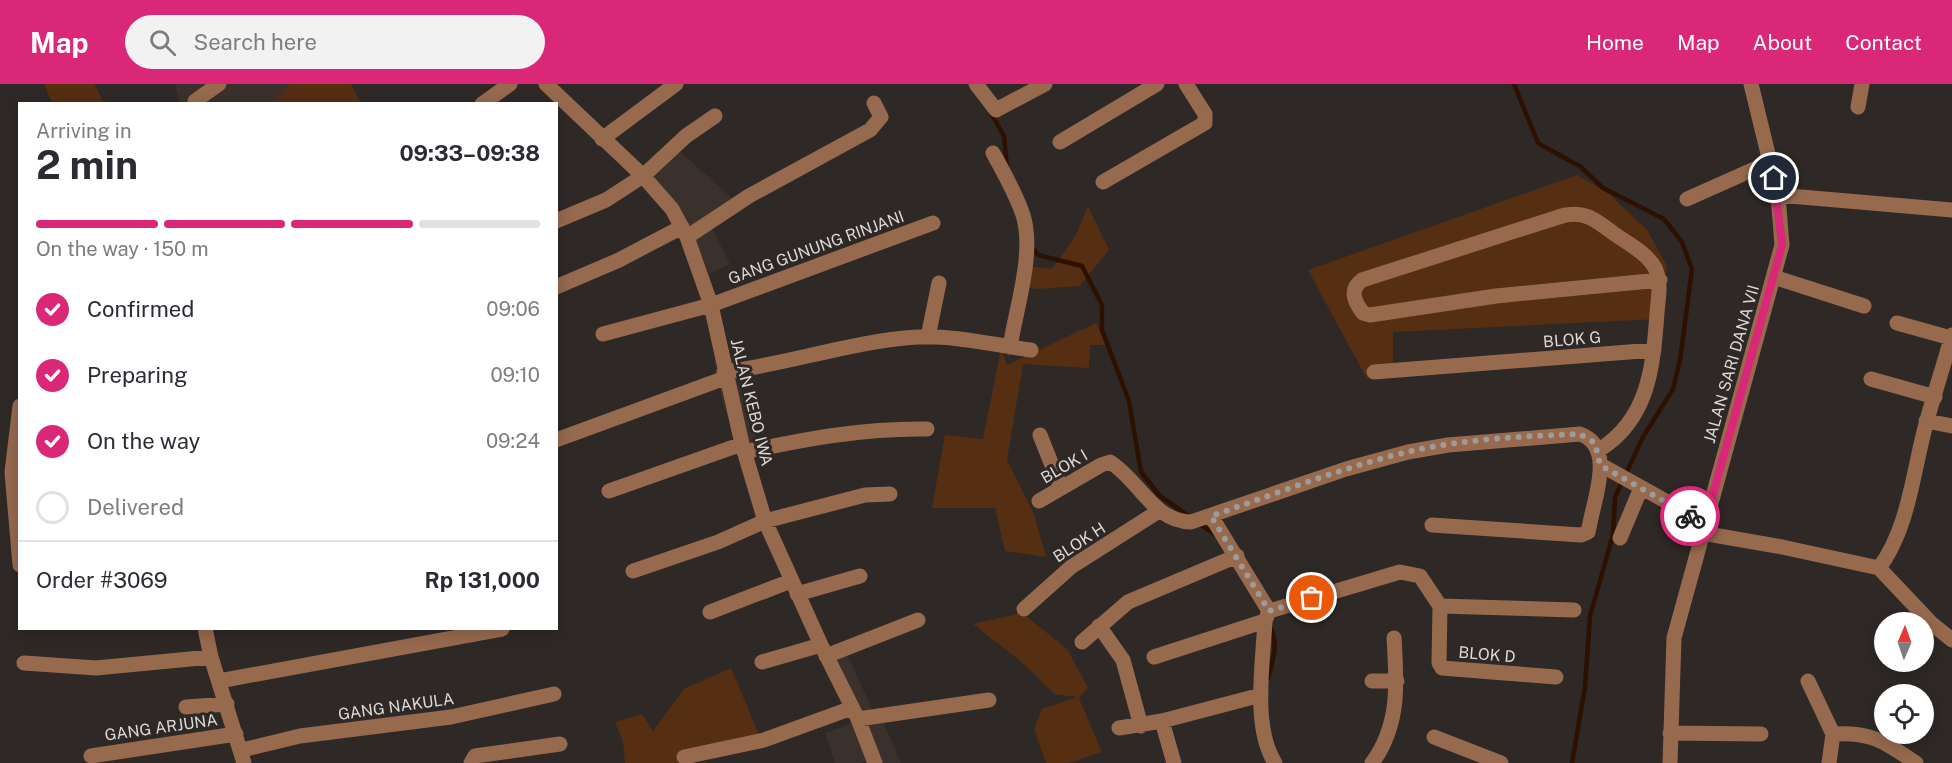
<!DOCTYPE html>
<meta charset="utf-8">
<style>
body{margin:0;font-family:"Public Sans",sans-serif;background:#f2f2f3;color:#2b2b33;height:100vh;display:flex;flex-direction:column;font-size:22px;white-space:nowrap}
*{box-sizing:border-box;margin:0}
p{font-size:20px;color:#7c7c81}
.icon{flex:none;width:33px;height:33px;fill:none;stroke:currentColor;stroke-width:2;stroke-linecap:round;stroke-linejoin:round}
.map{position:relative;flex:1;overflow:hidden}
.side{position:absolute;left:18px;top:18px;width:540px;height:528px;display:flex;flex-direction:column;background:#fff;border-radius:0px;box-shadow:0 3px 15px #0003}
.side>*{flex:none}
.needle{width:39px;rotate:2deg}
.tools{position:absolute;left:1874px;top:528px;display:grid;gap:12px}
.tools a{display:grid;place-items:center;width:60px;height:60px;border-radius:50%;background:#fff;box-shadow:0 3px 15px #0003;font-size:30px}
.pin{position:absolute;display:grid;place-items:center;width:51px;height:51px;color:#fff;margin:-26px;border:3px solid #fff;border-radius:50%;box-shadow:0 2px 6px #0007}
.courier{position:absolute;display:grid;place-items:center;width:60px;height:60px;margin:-30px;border:4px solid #db2777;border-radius:50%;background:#fff;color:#222;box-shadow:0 2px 8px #0007}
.overview em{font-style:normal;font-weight:700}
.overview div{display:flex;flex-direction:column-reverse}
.overview{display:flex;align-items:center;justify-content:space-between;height:102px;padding:0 18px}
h1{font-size:39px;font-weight:700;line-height:45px}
.bar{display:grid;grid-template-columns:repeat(4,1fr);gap:9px 6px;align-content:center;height:72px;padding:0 18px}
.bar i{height:8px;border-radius:4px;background:#e1e1e2}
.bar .active{background:#db2777}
.bar p{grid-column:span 4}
.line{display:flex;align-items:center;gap:15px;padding:0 18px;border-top:2px solid #e1e1e2}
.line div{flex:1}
ol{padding:0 18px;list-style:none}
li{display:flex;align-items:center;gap:18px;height:66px}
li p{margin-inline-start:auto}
li .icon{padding:6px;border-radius:50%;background:#db2777;color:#fff;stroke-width:4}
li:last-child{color:#7c7c81}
li i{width:33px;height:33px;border:3px solid #e1e1e2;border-radius:50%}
header{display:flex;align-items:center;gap:36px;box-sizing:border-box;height:84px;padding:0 30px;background:#db2777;color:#fff}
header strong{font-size:28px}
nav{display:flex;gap:33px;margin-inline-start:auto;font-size:21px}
.search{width:420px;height:54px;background:#f2f2f3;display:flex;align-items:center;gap:15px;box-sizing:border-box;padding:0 21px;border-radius:33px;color:#7c7c81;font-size:22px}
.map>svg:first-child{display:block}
</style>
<header>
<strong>Map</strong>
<div class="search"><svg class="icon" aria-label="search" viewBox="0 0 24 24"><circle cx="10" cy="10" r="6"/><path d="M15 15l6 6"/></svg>Search here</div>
<nav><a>Home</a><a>Map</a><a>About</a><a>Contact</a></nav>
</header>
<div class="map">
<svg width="1952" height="679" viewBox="0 0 1952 679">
<rect width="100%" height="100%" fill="#2e2927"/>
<path fill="#3b312c" d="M 175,0 L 291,0 L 272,20 L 179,19 Z
M 674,62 L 743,124 L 711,142 L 730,180 L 709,190 L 694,152 L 645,94 Z
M 738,274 L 746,314 L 760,366 L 739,365 L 722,316 L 714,275 Z
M 843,561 L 876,634 L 881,633 L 901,679 L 872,679 L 870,676 L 860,679 L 835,679 L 825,649 L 856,638 L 821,568 Z"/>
<path fill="#562e12" d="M 44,0 L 94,0 L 104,19 L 52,19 Z
M 291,0 L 351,0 L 361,19 L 272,19 Z
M 1577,91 L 1607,108 L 1647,146 L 1667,182 L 1658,235 L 1393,248 L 1393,284 L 1367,295 L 1308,186 Z
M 1088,122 L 1109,166 L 1079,202 L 1037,205 L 1015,201 L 1025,182 L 1052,185 L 1075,153 Z
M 1096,239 L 1106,261 L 1090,261 L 1089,284 L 1023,280 L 1007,376 L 1034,430 L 1046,473 L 1005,467 L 995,424 L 932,424 L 945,351 L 983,355 L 1001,265 L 1007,281 Z
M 1022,529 L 1067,565 L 1088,604 L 1079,614 L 1102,668 L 1068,679 L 1046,679 L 1034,645 L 1042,625 L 1077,613 L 1054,610 L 1024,580 L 973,540 Z
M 731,584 L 760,653 L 689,679 L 625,679 L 623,657 L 615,638 L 642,630 L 653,647 L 684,605 Z"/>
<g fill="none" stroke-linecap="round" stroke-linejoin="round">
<path stroke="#2e1000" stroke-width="4.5" d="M 1514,0 L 1538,59 L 1581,83 L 1603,104 L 1664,135 L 1682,158 L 1692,185 L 1680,276 L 1673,305 L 1643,353 L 1615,413 L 1613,451 L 1590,532 L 1585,603 L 1572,679
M 991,29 L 1004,52 L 1007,83
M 1031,162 L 1038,171 L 1082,182 L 1102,221 L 1102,246 L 1129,317 L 1141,388 L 1160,412 L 1189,432
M 1198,439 L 1216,451
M 1268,594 C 1273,576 1279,560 1270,542"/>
<path stroke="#976a4e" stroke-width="15" d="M 546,0 L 643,92 L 672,125 L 687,153 L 711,221 L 742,360 L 765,437 L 821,561 L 858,635 L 875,679
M 976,0 L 996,26 L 1045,0
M 195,17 L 219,0
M 482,20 L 510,0
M 1858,23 L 1862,0
M 602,55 L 676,0
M 1060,58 L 1157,0
M 993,69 C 1004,89 1016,110 1023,131 C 1035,169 1016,224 1010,263
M 1103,98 L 1205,39 L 1205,30 L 1186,0
M 1778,111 L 1952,126
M 1687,115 L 1770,78
M 556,137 L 606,116 L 643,92 L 686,52 L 715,32
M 687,153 L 749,112 L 870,46 L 881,33 L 874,19
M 1774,193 L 1864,222
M 556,203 L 619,176 L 682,143
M 1897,239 L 1951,254
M 603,250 L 711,221 L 933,139
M 928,253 L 939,199
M 724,288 C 789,280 852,257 917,253 C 954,251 994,261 1031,266
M 1374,288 L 1654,266
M 1871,295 L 1935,313
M 20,322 L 12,388 L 20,481
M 1926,337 L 1952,342
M 1040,351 L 1061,404
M 556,356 L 725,294
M 1599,366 C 1649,335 1653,283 1657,229 C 1658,215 1662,198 1655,184 C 1647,169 1627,159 1613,149 C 1597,137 1586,127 1565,131 L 1362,196 C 1349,206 1354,217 1363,229 L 1370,231 L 1496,212 L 1660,196
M 744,368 C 806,355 864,344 927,345
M 1601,381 L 1705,439
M 609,407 L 742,360
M 1039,417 L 1101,381 L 1110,378 C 1140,397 1153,437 1191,438 L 1346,385 L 1408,368 L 1448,361 L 1580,350 C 1615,362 1595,412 1590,439 L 1588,448 L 1581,451 L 1432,441
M 1211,432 L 1269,527
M 1702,449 L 1782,463 L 1879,484
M 1620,454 L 1641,404
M 1879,484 C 1909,444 1913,387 1926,340 C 1934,310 1944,281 1952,251
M 1879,484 L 1931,539 L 1952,556
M 633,487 L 718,458 L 765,437 L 865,411 L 890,410
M 797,510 L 860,492
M 1440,522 L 1439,579 L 1442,584 L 1556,593
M 1440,522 L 1574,526
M 1024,525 L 1071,483 L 1159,427
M 1269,527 L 1400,488 L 1420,492 L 1440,522
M 1269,527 L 1265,537 C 1263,579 1252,643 1275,679
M 710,528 L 791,497
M 1099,542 L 1123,576 L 1141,642
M 205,544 L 211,573 L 244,679
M 1082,558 L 1128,518 L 1237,472
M 826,572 L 918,536
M 1154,573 L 1265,537
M 762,578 L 821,561
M 24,579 L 96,584 L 211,573
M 219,597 L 502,545
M 1372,597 L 1397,597
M 1808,597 L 1833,650 C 1874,648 1884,658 1916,679
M 186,623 L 227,620
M 858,635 L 989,616
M 1162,637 L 1174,679
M 1119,644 L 1162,637 L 1261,611
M 1670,649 L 1761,650
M 1434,653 L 1501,679
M 242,666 L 300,652 L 451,633 L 554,610
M 91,672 L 236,650
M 684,673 L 764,656 L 852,624
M 471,679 L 475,672 L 560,660
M 1372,679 C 1400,641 1397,599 1394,554
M 1670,679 L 1674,554 L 1782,161 L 1778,111 L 1751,0
M 1829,679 L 1833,650"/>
</g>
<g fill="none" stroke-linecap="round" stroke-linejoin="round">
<path stroke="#9f9b99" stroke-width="6" stroke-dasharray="0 10.8" d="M 1312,514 L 1269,527 L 1211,432 C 1276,410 1340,384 1407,368 C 1462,355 1524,352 1580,350 L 1595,359 L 1600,381 L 1690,432"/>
<path stroke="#db2777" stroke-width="8" d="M 1690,432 L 1705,439 L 1782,161 L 1774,94"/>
</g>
<g text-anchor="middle" stroke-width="6" stroke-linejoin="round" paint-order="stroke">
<g font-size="16" fill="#dcd9d7" stroke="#2e2927">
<text transform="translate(816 163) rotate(-20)" y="6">GANG GUNUNG RINJANI</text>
<text transform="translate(1572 255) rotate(-5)" y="6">BLOK G</text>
<text transform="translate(1731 280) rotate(-74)" y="6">JALAN SARI DANA VII</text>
<text transform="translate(752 318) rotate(76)" y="6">JALAN KEBO IWA</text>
<text transform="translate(1064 382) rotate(-30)" y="6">BLOK I</text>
<text transform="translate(1079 458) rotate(-33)" y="6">BLOK H</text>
<text transform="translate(1487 570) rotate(5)" y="6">BLOK D</text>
<text transform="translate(396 622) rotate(-8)" y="6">GANG NAKULA</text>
<text transform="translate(161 643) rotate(-8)" y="6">GANG ARJUNA</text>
</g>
</g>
</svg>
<div class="tools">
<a><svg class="needle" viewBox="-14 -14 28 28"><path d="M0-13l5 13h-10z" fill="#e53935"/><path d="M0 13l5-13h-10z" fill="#7c7c81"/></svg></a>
<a><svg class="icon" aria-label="locate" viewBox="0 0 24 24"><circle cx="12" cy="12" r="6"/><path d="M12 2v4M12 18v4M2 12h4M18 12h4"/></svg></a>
</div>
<div class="pin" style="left:1312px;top:514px;background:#ea580c"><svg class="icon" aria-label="bag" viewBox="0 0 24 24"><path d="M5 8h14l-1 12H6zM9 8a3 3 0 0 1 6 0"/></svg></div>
<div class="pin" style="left:1774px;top:94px;background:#1f2937"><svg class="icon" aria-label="home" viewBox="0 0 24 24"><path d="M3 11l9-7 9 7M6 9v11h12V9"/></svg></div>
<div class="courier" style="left:1690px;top:432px"><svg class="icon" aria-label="bike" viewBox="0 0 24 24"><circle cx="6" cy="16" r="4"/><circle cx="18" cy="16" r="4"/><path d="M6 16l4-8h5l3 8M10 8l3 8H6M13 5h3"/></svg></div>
<section class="side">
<div class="overview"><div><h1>2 min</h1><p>Arriving in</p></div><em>09:33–09:38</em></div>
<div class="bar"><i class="active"></i><i class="active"></i><i class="active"></i><i></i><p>On the way · 150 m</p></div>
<ol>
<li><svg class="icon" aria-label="check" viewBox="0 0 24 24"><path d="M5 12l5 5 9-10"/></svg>Confirmed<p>09:06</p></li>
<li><svg class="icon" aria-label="check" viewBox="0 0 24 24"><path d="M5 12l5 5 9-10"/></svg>Preparing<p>09:10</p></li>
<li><svg class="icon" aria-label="check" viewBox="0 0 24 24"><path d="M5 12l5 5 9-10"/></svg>On the way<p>09:24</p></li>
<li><i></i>Delivered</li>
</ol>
<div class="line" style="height:78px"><div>Order #3069</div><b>Rp 131,000</b></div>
</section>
</div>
